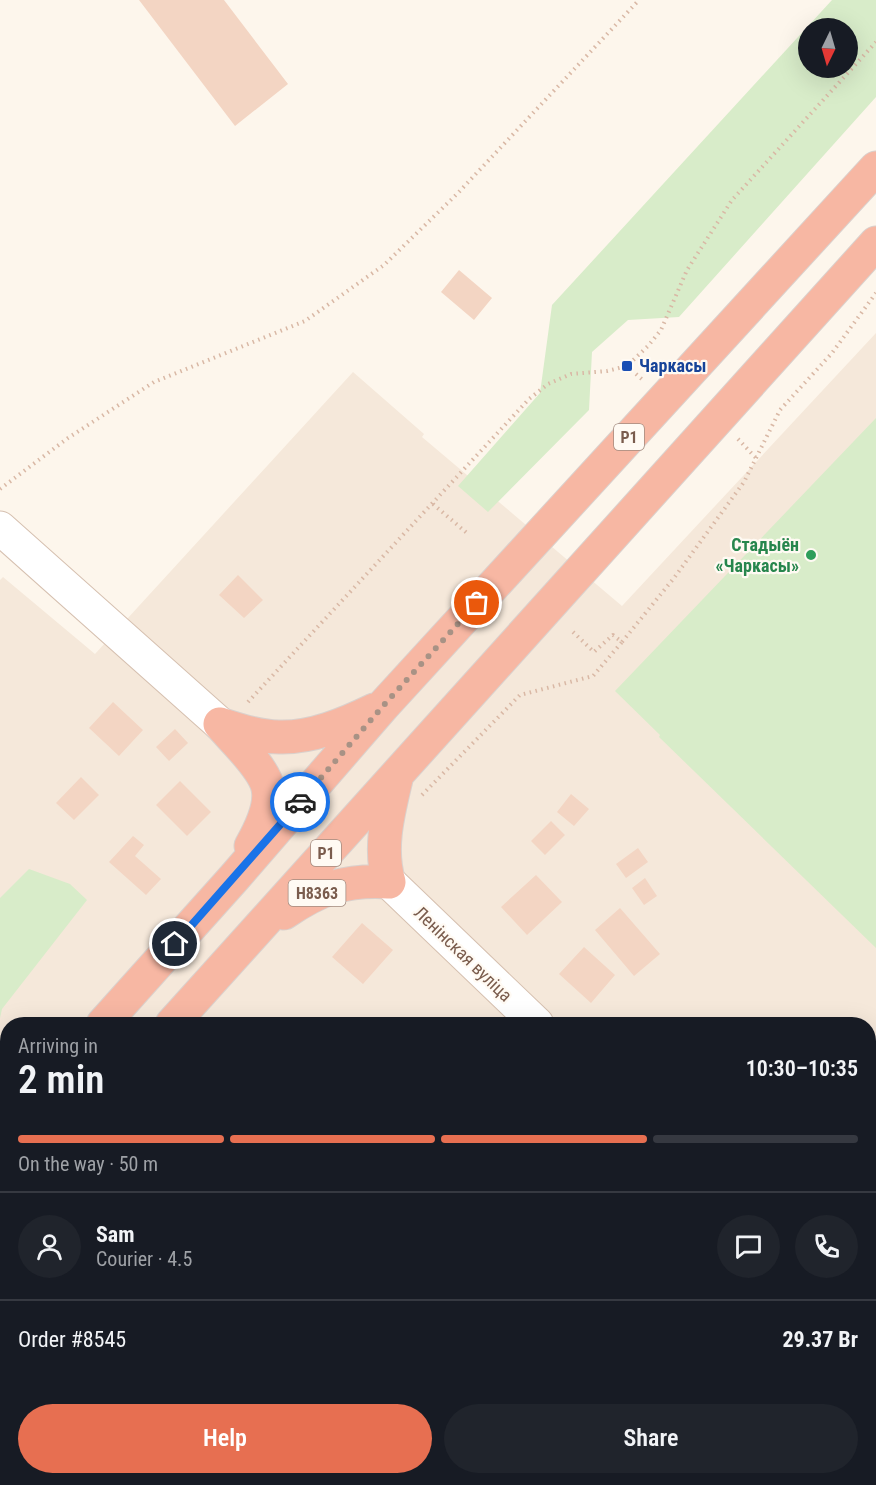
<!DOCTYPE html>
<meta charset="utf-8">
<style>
body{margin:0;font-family:"Roboto Condensed",sans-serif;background:#20242c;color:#f1f3f6;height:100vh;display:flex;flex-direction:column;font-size:22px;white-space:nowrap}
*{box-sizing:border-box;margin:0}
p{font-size:20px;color:#9ea1a6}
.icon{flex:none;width:33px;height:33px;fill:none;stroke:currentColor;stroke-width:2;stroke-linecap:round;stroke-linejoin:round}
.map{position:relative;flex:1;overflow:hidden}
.side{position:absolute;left:0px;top:1017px;width:876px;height:468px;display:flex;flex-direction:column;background:#171b24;border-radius:24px 24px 0 0;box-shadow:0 6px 24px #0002}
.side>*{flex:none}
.needle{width:39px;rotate:185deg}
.controls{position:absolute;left:798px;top:18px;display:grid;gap:12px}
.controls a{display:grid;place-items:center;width:60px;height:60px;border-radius:50%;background:#171b24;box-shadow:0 6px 24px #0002;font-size:30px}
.pin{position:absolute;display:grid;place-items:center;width:51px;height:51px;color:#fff;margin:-26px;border:3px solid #fff;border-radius:50%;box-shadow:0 2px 6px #0007}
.courier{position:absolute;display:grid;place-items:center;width:60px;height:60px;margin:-30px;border:4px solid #1a73e8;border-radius:50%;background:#fff;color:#222;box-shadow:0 2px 8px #0007}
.overview em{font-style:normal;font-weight:600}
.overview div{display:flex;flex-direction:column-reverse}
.overview{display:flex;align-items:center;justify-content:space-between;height:102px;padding:0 18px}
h1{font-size:39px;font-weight:600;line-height:45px}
.bar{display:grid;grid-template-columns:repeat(4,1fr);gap:9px 6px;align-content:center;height:72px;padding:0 18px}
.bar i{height:8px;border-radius:4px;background:#363941}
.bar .active{background:#e76f51}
.bar p{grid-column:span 4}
.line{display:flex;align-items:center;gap:15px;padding:0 18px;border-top:2px solid #363941}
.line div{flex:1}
.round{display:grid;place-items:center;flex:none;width:63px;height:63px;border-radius:32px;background:#20242c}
.primary-button{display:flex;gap:12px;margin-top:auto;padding:12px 18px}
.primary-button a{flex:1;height:69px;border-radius:36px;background:#e76f51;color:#fff;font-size:24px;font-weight:600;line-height:69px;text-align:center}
.primary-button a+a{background:#20242c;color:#f1f3f6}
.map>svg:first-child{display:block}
</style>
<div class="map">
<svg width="876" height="1485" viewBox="0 0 876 1485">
<rect width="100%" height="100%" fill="#fdf6ec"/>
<path fill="#f5e8da" d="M 876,333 L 876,1485 L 462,1485 L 454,1478 L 868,1478 L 868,1024 L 8,1024 L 7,1046 L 0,1039 L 0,580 L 3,577 L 95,654 L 353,372 L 424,434 L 422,437 L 622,606 Z"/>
<path fill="#d8ecc9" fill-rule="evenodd" d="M 832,0 L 876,0 L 876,97 L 679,317 L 628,320 L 592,352 L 589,410 L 488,512 L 458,486 L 540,393 L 552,305 ZM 848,28 L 848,68 L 808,68 L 808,28 Z
M 876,418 L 876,948 L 659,737 L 660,735 L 615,691 Z
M 29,869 L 70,884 L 87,900 L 2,1009 L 0,1018 L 0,898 Z"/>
<path fill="#f3d5c3" d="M 139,0 L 224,0 L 288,84 L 235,126 Z
M 459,270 L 492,298 L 474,320 L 441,292 Z
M 238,575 L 263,600 L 244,618 L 219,595 Z
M 113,702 L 143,730 L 119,756 L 89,728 Z
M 175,729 L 188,743 L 169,761 L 156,747 Z
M 81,777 L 99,795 L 74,820 L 56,803 Z
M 180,781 L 211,812 L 187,836 L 156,805 Z
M 571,794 L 589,809 L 574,826 L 557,812 Z
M 551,821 L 565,835 L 545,855 L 531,841 Z
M 133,836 L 144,845 L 135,856 L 161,879 L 146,895 L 109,862 Z
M 638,848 L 648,862 L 626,878 L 616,864 Z
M 536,875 L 562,902 L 527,935 L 501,907 Z
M 645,878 L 657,896 L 644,905 L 632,888 Z
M 620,908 L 660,954 L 634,976 L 595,930 Z
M 362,923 L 393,950 L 363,984 L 332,957 Z
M 584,947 L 615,975 L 591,1003 L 559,974 Z"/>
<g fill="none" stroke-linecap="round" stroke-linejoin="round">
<g stroke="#d1beb0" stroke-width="29">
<path id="street" d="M 868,1241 L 876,1234"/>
</g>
<g stroke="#d6c0b0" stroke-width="35">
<path id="secondary" d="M 0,528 L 220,724
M 389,882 L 537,1024
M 868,1346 L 876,1353"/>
</g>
<g stroke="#dad1cd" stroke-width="35">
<path id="highway" d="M 220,724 C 234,740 264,768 268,788 C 272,807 260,830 251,846
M 220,724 C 239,730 259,737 279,737 C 312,738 345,724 374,710
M 284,913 C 319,889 346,879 389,882 C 378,847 389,810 397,775
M 103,1024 L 233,879 L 383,706 L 876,168
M 172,1024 L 876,243
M 0,1139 L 8,1131
M 0,1217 L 8,1209"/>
</g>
<path stroke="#d9b8a5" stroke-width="4" stroke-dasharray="1.5 4.5" stroke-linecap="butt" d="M 627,366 L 644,381
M 738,439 L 756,458
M 0,489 L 68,438 L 154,382 L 305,321 L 384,265 L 458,193 L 639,0
M 433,504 L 468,534
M 573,632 L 594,652 L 613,635 L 622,642 L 674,578 L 744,482 L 780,410 L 832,353 L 876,293
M 248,702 L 529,399 L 548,384 L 571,374 L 607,371 L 627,366 L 648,346 L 661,330 L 687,270 L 732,200 L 876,42
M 422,795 L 520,695 L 593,676 L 622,642"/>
<use href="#street" stroke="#fff" stroke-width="27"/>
<use href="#secondary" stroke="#fff" stroke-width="33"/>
<use href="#highway" stroke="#f7b7a3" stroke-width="33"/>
</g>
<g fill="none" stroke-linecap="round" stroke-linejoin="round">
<path stroke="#a89285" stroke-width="6" stroke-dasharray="0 10.8" d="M 300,802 L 383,706 L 477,603"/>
<path stroke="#1a73e8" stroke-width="8" d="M 175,944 L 300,802"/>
</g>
<rect fill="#1a4fb4" stroke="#fffaf3" stroke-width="2" x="621" y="360" width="12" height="12" rx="3"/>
<circle fill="#2e9e5b" stroke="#fffaf3" stroke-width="2" cx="811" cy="555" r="6"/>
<g text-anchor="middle" stroke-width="4.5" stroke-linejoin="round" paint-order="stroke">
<g fill="#fffaf3" stroke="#a28b7f" stroke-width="1.5">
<rect x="614" y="424" width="30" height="26" rx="4.5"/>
<rect x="311" y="840" width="30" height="26" rx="4.5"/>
<rect x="288.5" y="880" width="57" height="26" rx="4.5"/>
</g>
<g font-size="16" font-weight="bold" fill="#7a5c4d">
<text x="629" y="443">Р1</text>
<text x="326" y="859">Р1</text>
<text x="317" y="899">Н8363</text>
</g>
<g font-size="18" font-weight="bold" fill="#164399" stroke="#fffaf3" text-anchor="start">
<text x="639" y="372">Чаркасы</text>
</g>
<g font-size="18" font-weight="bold" fill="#27864d" stroke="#fffaf3" text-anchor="end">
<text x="799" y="551">Стадыён<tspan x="799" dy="21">«Чаркасы»</tspan></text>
</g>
<g font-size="18" fill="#7a5c4d" stroke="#fffaf3">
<text transform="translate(463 954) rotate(44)" y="6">Ленінская вуліца</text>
</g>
</g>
</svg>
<div class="controls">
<a><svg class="needle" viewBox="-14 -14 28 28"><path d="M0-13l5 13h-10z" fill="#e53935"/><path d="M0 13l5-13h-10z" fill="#9ea1a6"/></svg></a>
</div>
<div class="pin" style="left:477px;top:603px;background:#ea580c"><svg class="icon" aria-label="bag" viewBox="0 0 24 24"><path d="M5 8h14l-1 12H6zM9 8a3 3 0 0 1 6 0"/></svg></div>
<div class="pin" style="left:175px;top:944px;background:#1f2937"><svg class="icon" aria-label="home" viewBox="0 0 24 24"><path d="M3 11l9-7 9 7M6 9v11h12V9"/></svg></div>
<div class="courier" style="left:300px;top:802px"><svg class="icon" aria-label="car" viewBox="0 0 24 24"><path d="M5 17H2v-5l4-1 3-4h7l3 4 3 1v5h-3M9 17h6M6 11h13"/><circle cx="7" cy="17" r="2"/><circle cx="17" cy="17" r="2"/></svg></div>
<section class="side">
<div class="overview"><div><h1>2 min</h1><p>Arriving in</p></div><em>10:30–10:35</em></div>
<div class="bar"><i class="active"></i><i class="active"></i><i class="active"></i><i></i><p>On the way · 50 m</p></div>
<div class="line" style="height:108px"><a class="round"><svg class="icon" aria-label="person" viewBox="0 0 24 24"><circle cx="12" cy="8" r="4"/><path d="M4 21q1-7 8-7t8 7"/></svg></a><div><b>Sam</b><p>Courier · 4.5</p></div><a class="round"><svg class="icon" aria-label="chat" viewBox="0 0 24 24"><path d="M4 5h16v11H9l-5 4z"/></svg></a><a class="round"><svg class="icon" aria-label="phone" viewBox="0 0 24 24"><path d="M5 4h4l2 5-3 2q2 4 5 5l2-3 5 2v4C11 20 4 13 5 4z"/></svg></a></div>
<div class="line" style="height:78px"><div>Order #8545</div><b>29.37 Br</b></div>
<div class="primary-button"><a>Help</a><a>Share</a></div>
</section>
</div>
